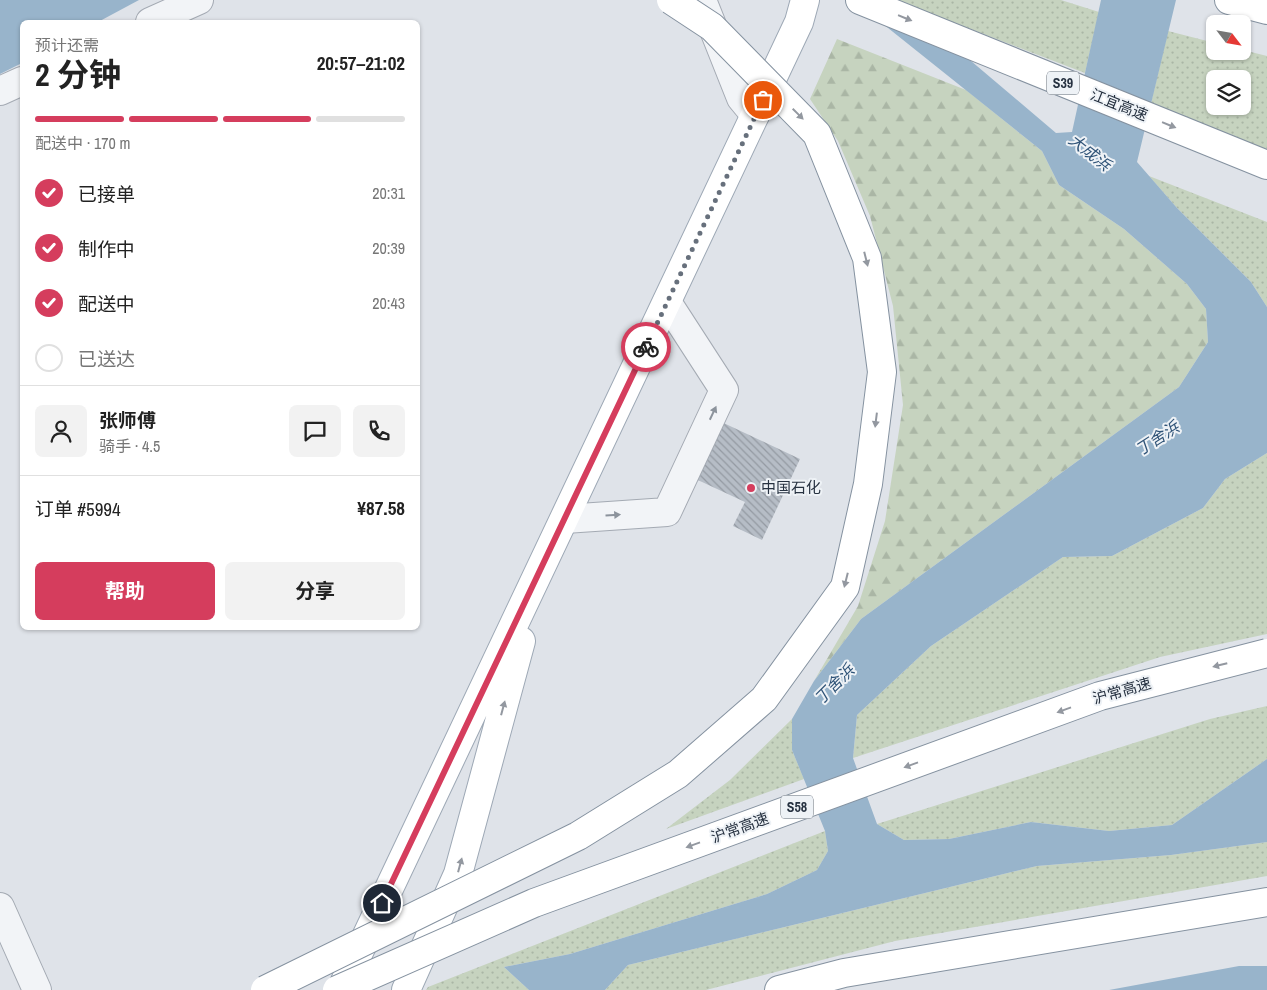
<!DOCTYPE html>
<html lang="zh">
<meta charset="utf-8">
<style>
body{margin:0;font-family:"Archivo Narrow","Noto Sans SC",sans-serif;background:#f2f2f2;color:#222;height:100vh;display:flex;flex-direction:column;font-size:19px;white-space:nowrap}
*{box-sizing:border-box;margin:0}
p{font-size:16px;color:#767676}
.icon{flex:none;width:28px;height:28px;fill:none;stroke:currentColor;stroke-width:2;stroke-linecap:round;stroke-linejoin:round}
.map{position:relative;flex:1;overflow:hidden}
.panel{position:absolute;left:20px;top:20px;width:400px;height:610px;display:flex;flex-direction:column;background:#fff;border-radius:8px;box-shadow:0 1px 4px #0004}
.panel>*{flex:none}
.needle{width:32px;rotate:121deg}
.controls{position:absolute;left:1206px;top:15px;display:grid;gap:10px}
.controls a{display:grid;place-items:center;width:45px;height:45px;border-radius:8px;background:#fff;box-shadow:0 1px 4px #0004;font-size:25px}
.pin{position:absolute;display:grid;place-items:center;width:42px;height:42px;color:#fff;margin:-21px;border:2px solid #fff;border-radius:50%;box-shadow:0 1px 5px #0007}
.courier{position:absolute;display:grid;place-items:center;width:50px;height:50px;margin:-25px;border:4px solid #d53d5d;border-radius:50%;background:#fff;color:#222;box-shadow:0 1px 6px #0007}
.overview em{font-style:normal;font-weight:700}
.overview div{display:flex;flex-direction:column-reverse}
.overview{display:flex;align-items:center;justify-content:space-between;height:85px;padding:0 15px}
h1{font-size:32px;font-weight:700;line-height:38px}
.bar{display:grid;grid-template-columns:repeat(4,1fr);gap:8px 5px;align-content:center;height:60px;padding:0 15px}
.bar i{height:6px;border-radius:4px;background:#e0e0e0}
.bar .on{background:#d53d5d}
.bar p{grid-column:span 4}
.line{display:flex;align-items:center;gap:12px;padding:0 15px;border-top:1px solid #e0e0e0}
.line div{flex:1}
.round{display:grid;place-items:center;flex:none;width:52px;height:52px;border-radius:8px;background:#f2f2f2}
ol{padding:0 15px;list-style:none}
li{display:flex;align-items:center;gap:15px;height:55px}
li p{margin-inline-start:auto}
li .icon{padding:5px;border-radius:50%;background:#d53d5d;color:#fff;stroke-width:4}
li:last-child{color:#767676}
li i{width:28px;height:28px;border:2px solid #e0e0e0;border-radius:50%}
.action{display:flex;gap:10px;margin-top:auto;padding:10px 15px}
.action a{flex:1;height:58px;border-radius:8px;background:#d53d5d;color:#fff;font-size:20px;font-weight:700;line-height:58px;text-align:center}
.action a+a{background:#f2f2f2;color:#222}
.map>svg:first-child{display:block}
</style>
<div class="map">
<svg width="1267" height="990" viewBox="0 0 1267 990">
<defs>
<pattern id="grass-dots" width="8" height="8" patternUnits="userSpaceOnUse" patternTransform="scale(1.25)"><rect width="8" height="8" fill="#c6d3bf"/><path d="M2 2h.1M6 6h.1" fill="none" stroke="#aab6a5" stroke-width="1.8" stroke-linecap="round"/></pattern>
<pattern id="forest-firs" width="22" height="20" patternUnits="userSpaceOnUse" patternTransform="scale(1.25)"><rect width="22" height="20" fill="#c6d3bf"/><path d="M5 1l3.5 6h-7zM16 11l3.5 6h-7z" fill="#aab6a5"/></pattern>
<pattern id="building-back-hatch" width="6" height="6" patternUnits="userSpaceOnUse" patternTransform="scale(1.25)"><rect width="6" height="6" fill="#b6bdc6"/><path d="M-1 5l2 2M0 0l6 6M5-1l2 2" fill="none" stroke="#949aa2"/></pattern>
</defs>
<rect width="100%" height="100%" fill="#dfe3e9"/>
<path fill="url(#grass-dots)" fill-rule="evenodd" d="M 899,0 L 1061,0 L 1099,12 L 1085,73 L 903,3 Z
M 1168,31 L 1215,43 L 1215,51 L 1242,51 L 1243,50 L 1267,56 L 1267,152 L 1151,103 ZM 1215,79 L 1242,79 L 1242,106 L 1215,106 Z
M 1149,176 L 1267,222 L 1267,307 L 1251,282 L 1177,208 Z
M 1267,453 L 1267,634 L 1160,657 L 853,758 L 857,715 L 931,646 L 1063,557 L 1112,556 L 1203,508 L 1225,479 Z
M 1267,706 L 1267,759 L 1172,825 L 1109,831 L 1031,822 L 949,839 L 904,840 L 877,824 L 1210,719 Z
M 792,719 L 792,750 L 804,779 L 666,829 L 730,780 Z
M 825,831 L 828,851 L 817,870 L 767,894 L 570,954 L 504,967 L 529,990 L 426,990 L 428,987 Z
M 1267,842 L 1267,876 L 895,941 L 706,990 L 605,990 L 628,965 L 1037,866 L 1171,855 Z"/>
<path fill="url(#forest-firs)" d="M 837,39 L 966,90 L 1042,151 L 1059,185 L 1124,229 L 1187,284 L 1206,309 L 1208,342 L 1179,387 L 861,619 L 814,681 L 858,606 L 885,521 L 903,405 L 893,306 L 870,216 L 838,141 L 810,99 Z"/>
<path fill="#98b4cb" d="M 0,0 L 139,0 L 98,22 L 22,22 L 22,63 L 0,74 Z
M 853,0 L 899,0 L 1056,133 L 1072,132 L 1101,0 L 1176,0 L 1137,162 L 1177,208 L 1251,282 L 1267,307 L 1267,453 L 1225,479 L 1203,508 L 1112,556 L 1063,557 L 931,646 L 857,715 L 853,758 L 877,824 L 904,840 L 949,839 L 1031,822 L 1109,831 L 1172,825 L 1267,759 L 1267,842 L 1171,855 L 1037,866 L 628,965 L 605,990 L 529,990 L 504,967 L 570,954 L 767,894 L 817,870 L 828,851 L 825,831 L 792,750 L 792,719 L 814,681 L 861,619 L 1179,387 L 1208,342 L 1206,309 L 1187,284 L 1124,229 L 1059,185 L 1042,151 Z
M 1239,966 L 1267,966 L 1267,990 L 1109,990 Z"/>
<path fill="url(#building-back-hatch)" d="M 713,418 L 800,459 L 762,540 L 733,526 L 745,502 L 687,475 Z"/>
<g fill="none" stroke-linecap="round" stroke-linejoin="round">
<g stroke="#a4aab3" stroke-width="30">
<path id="minor" d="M 702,0 L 741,98 L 755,115
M 150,22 L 199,0
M 0,91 L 22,81
M 565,519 L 667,512 L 724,390 L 667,302
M 0,907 L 37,990"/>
</g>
<g stroke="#9da8b5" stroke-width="30">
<path id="major" d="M 341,990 L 799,22 L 805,0
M 406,990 L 458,874 L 521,641"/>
</g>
<g stroke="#8592a0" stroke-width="30">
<path id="highway" d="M 860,0 L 1267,165
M 1229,0 L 1267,10
M 779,990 L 844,973 L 1267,902"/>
</g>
<use href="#minor" stroke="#f2f4f7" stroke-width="28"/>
<use href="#major" stroke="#fff" stroke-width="28"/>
<use href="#highway" stroke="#fff" stroke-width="28"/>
<g stroke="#8592a0" stroke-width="30" stroke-linecap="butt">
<path id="highway-bridge" d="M 265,990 L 578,836 L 678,774 L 764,699 L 845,587 L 868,484 L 882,372 L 867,258 L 817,134 L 712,27 L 671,0
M 337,990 L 534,903 L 1100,696 L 1267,653"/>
</g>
<use href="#highway-bridge" stroke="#fff" stroke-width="28"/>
</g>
<defs><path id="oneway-solid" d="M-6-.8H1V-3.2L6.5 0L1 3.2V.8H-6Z" transform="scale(1.25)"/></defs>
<g fill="#9398a0">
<use href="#oneway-solid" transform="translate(905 18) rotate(22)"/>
<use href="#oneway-solid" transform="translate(798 114) rotate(45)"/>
<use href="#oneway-solid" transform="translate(1169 125) rotate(22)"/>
<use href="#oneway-solid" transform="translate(866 259) rotate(76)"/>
<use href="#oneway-solid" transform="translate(876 420) rotate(97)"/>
<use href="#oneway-solid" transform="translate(846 580) rotate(104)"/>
<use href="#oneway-solid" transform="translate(1220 665) rotate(166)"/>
<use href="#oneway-solid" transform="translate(503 708) rotate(-75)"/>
<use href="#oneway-solid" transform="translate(1064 710) rotate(160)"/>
<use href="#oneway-solid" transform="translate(911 765) rotate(160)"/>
<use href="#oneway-solid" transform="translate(693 845) rotate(160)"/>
<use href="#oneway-solid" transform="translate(460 865) rotate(-75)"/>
</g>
<g fill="#8c939c">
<use href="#oneway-solid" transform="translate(713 413) rotate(-65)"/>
<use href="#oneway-solid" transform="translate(613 515) rotate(-4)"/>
</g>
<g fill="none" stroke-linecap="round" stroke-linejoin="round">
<path stroke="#67707c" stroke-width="5" stroke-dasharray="0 9" d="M 646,347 L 763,100"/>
<path stroke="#d53d5d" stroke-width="6" d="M 382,903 L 646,347"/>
</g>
<circle fill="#d53d5d" stroke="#eef2f6" stroke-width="2" cx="751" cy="488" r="5"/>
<g text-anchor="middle" stroke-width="4" stroke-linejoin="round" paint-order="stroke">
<g fill="#eef2f6" stroke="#636c77" stroke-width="1">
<rect x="1047" y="71.5" width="32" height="23" rx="4"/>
<rect x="781" y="795.5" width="32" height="23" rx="4"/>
</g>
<g font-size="14" font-weight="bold" fill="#273241">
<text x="1063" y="88">S39</text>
<text x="797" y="812">S58</text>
</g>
<g font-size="15" fill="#273241" stroke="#eef2f6">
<text transform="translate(1119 105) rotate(22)" y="5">江宜高速</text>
<text transform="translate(1122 691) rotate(-16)" y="5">沪常高速</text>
<text transform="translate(740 828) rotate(-20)" y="5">沪常高速</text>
</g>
<g font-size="15" fill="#273241" stroke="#eef2f6" text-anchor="start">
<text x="761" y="493">中国石化</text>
</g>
<g font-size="16" font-style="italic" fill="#2f5377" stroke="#eef2f6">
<text transform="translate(1090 152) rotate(38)" y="6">大成浜</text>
<text transform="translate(1157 438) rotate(-33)" y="6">丁舍浜</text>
<text transform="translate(834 684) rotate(-45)" y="6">丁舍浜</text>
</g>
</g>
</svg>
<div class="controls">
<a><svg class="needle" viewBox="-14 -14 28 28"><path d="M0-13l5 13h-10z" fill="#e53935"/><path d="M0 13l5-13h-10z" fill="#767676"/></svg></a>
<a><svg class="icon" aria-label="layers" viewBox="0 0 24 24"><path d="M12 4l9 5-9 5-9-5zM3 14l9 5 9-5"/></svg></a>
</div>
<div class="pin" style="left:763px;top:100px;background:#ea580c"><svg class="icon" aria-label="bag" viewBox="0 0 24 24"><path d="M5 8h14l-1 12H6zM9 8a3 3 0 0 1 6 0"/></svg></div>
<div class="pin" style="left:382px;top:903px;background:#1f2937"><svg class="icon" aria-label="home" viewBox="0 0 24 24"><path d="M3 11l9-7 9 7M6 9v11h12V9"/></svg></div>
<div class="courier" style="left:646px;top:347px"><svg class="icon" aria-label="bike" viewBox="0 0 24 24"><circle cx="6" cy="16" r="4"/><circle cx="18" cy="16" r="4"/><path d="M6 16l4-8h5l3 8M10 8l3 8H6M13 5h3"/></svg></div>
<section class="panel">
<div class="overview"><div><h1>2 分钟</h1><p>预计还需</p></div><em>20:57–21:02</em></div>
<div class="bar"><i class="on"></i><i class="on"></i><i class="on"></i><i></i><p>配送中 · 170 m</p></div>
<ol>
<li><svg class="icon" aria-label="check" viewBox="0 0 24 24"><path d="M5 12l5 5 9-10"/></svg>已接单<p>20:31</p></li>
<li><svg class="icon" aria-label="check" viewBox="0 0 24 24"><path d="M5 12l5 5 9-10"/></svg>制作中<p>20:39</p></li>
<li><svg class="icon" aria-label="check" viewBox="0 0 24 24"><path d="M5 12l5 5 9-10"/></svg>配送中<p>20:43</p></li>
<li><i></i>已送达</li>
</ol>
<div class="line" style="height:90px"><a class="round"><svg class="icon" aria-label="person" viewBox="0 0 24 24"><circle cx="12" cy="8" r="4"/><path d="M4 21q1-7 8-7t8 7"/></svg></a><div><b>张师傅</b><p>骑手 · 4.5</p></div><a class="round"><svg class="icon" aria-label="chat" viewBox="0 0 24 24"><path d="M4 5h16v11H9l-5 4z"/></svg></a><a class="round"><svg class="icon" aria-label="phone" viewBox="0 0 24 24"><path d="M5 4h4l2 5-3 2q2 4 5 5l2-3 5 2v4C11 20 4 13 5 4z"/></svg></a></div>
<div class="line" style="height:65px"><div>订单 #5994</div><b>¥87.58</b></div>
<div class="action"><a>帮助</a><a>分享</a></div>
</section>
</div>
